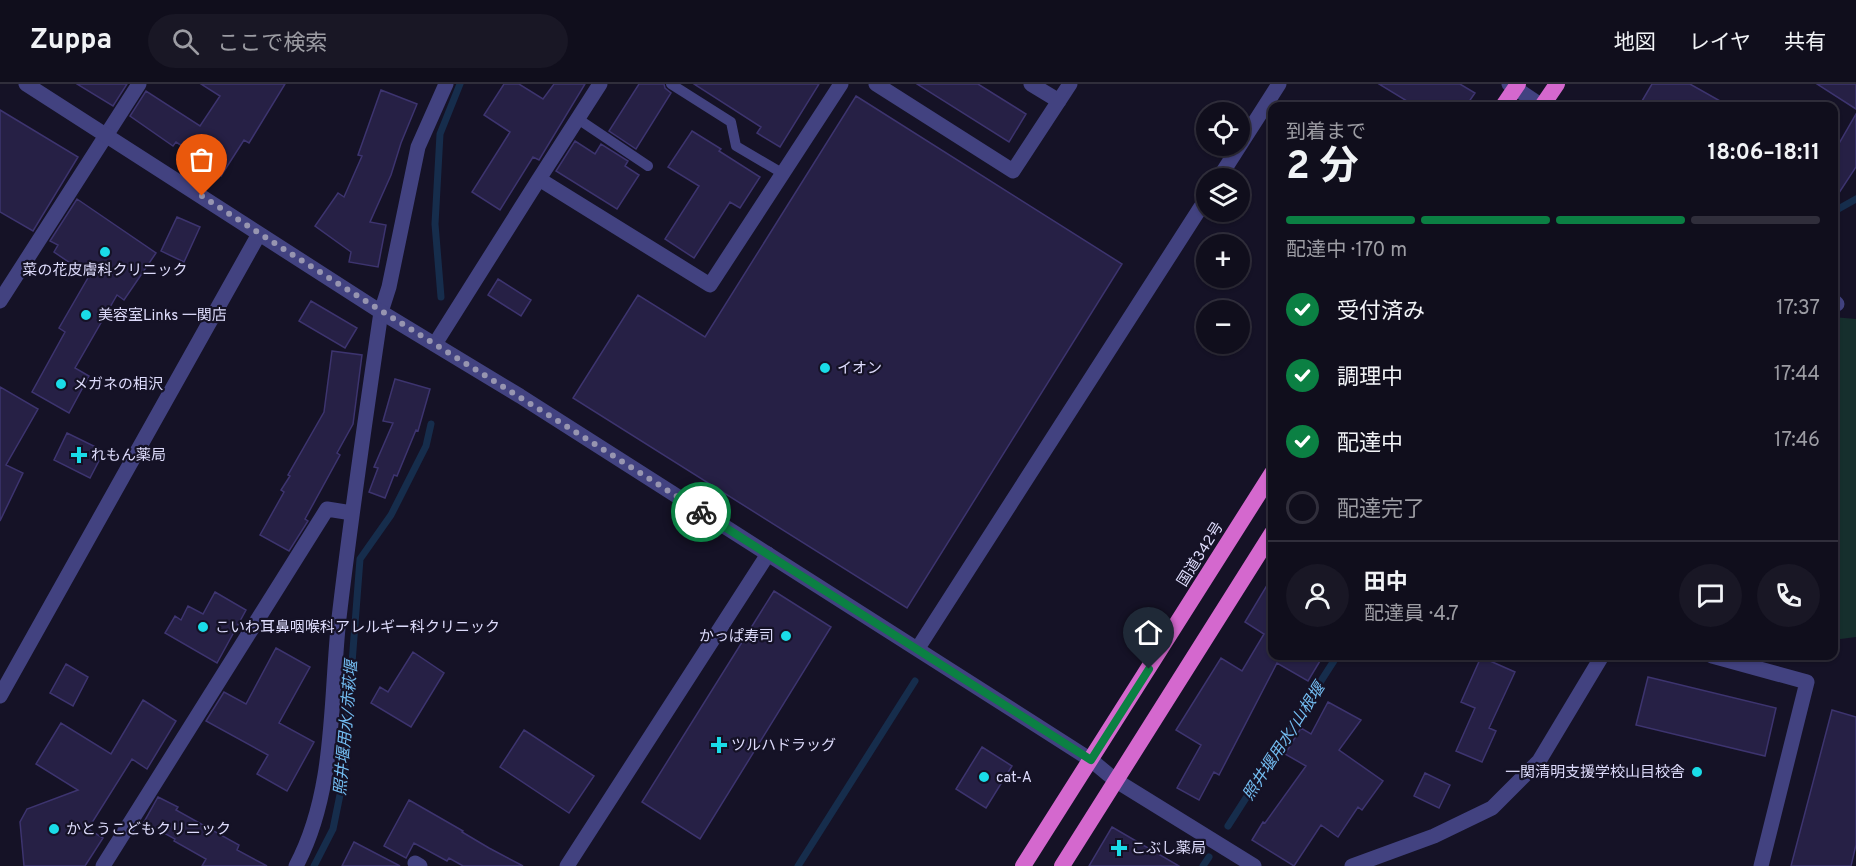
<!DOCTYPE html>
<html lang="ja">
<meta charset="utf-8">
<style>
body{margin:0;font-family:Overpass,"Noto Sans JP",sans-serif;background:#191725;color:#f1f3f6;height:100vh;display:flex;flex-direction:column;font-size:22px;white-space:nowrap}
*{box-sizing:border-box;margin:0}
p{font-size:20px;color:#9c9ca3}
.icon{flex:none;width:33px;height:33px;fill:none;stroke:currentColor;stroke-width:2;stroke-linecap:round;stroke-linejoin:round}
.map{position:relative;flex:1;overflow:hidden}
.details{position:absolute;left:1268px;top:18px;width:570px;height:558px;display:flex;flex-direction:column;background:#100e1c;border-radius:12px;box-shadow:0 2px 4px #0004,0 0 0 2px #302e3b}
.details>*{flex:none}
.fabs{position:absolute;left:1196px;top:18px;display:grid;gap:12px}
.fabs a{display:grid;place-items:center;width:54px;height:54px;border-radius:50%;background:#100e1c;box-shadow:0 2px 4px #0004,0 0 0 2px #302e3b;font-size:30px}
.pin{position:absolute;display:grid;place-items:center;width:51px;height:51px;color:#fff;margin:-62px -26px;border-radius:50% 50% 50% 0;rotate:-45deg;box-shadow:0 0 6px #0007}
.pin .icon{rotate:45deg}
.courier{position:absolute;display:grid;place-items:center;width:60px;height:60px;margin:-30px;border:4px solid #0b8043;border-radius:50%;background:#fff;color:#222;box-shadow:0 2px 8px #0007}
.summary em{font-style:normal;font-weight:700}
.summary div{display:flex;flex-direction:column-reverse}
.summary{display:flex;align-items:center;justify-content:space-between;height:102px;padding:0 18px}
h1{font-size:39px;font-weight:700;line-height:45px}
.bar{display:grid;grid-template-columns:repeat(4,1fr);gap:9px 6px;align-content:center;height:72px;padding:0 18px}
.bar i{height:8px;border-radius:4px;background:#302e3b}
.bar .selected{background:#0b8043}
.bar p{grid-column:span 4}
.line{display:flex;align-items:center;gap:15px;padding:0 18px;border-top:2px solid #302e3b}
.line div{flex:1}
.round{display:grid;place-items:center;flex:none;width:63px;height:63px;border-radius:32px;background:#191725}
ol{padding:0 18px;list-style:none}
li{display:flex;align-items:center;gap:18px;height:66px}
li p{margin-inline-start:auto}
li .icon{padding:6px;border-radius:50%;background:#0b8043;color:#fff;stroke-width:4}
li:last-child{color:#9c9ca3}
li i{width:33px;height:33px;border:3px solid #302e3b;border-radius:50%}
header{display:flex;align-items:center;gap:36px;box-sizing:border-box;height:84px;padding:0 30px;background:#100e1c;border-bottom:2px solid #302e3b}
header strong{font-size:28px}
nav{display:flex;gap:33px;margin-inline-start:auto;font-size:21px}
.search{width:420px;height:54px;background:#191725;display:flex;align-items:center;gap:15px;box-sizing:border-box;padding:0 21px;border-radius:33px;color:#9c9ca3;font-size:22px}
.map>svg:first-child{display:block}
</style>
<header>
<strong>Zuppa</strong>
<div class="search"><svg class="icon" aria-label="search" viewBox="0 0 24 24"><circle cx="10" cy="10" r="6"/><path d="M15 15l6 6"/></svg>ここで検索</div>
<nav><a>地図</a><a>レイヤ</a><a>共有</a></nav>
</header>
<div class="map">
<svg width="1856" height="782" viewBox="0 0 1856 782">
<rect width="100%" height="100%" fill="#151226"/>
<path fill="#162f2d" d="M 1833,233 L 1856,235 L 1856,553 L 1833,556 Z"/>
<g fill="none" stroke-linecap="round" stroke-linejoin="round">
<path stroke="#162d4c" stroke-width="7" d="M 1833,128 L 1856,115
M 441,213 L 435,140 L 440,50 L 460,0
M 1228,742 L 1337,572
M 314,782 L 333,745 L 343,696 L 360,475 L 391,431 L 426,362 L 431,340
M 798,782 L 915,597
M 1203,782 L 1209,773"/>
</g>
<path fill="#262045" stroke="#3d346f" stroke-width="1.5" d="M 77,0 L 127,0 L 113,22 Z
M 201,0 L 285,0 L 249,59 L 244,56 L 221,92 L 206,83 L 209,79 L 176,58 L 173,62 L 130,32 L 146,7 L 200,42 L 220,12 Z
M 504,0 L 519,0 L 543,15 L 554,0 L 585,0 L 539,76 L 533,73 L 500,126 L 472,108 L 510,48 L 484,31 Z
M 639,0 L 664,0 L 665,4 L 671,9 L 636,65 L 609,47 Z
M 694,0 L 819,0 L 780,63 L 757,49 L 761,43 Z
M 917,0 L 978,0 L 1026,30 L 1009,58 Z
M 1379,0 L 1460,0 L 1475,9 L 1466,22 L 1415,22 Z
M 1652,0 L 1690,0 L 1729,22 L 1639,22 Z
M 1817,0 L 1856,0 L 1856,25 Z
M 381,6 L 417,20 L 401,59 L 391,91 L 370,138 L 386,141 L 378,183 L 349,178 L 351,168 L 315,142 L 338,109 L 344,113 L 362,72 L 358,71 Z
M 856,12 L 1122,180 L 907,524 L 573,314 L 638,211 L 705,253 Z
M 0,26 L 78,73 L 33,147 L 0,128 Z
M 1856,30 L 1856,83 L 1833,118 L 1833,70 Z
M 692,47 L 721,65 L 719,67 L 760,93 L 740,124 L 730,118 L 694,174 L 665,155 L 699,102 L 668,83 Z
M 575,57 L 595,70 L 601,60 L 628,77 L 625,82 L 639,91 L 617,125 L 556,87 Z
M 77,115 L 156,169 L 124,216 L 117,211 L 75,284 L 89,292 L 69,329 L 32,308 L 65,248 L 59,244 L 89,192 L 54,168 L 58,161 L 50,157 Z
M 177,133 L 200,143 L 184,178 L 161,167 Z
M 498,195 L 531,216 L 521,232 L 488,211 Z
M 311,217 L 357,244 L 345,264 L 299,237 Z
M 332,267 L 362,271 L 353,340 L 337,369 L 340,371 L 305,435 L 308,437 L 289,467 L 260,451 L 284,408 L 281,406 L 290,392 L 288,391 L 324,328 Z
M 395,295 L 430,305 L 418,347 L 416,346 L 397,392 L 394,391 L 385,414 L 369,408 L 378,384 L 374,383 L 393,339 L 383,337 Z
M 0,303 L 38,325 L 6,381 L 23,389 L 0,437 Z
M 67,349 L 104,367 L 90,394 L 54,376 Z
M 1272,493 L 1272,572 L 1323,572 L 1308,597 L 1277,579 L 1219,691 L 1214,688 L 1199,716 L 1177,704 L 1201,661 L 1176,646 L 1221,574 L 1242,587 L 1264,550 L 1245,538 Z
M 774,507 L 831,543 L 700,755 L 642,718 Z
M 215,508 L 246,526 L 217,579 L 165,549 L 175,532 L 181,536 L 188,522 L 203,530 Z
M 276,564 L 310,583 L 279,639 L 314,658 L 287,707 L 257,690 L 268,671 L 206,637 L 224,608 L 246,620 Z
M 413,568 L 444,589 L 411,643 L 371,619 L 380,603 L 388,608 Z
M 1481,573 L 1515,588 L 1489,644 L 1496,647 L 1482,678 L 1456,667 L 1475,624 L 1461,618 Z
M 66,580 L 88,593 L 73,622 L 50,609 Z
M 1648,593 L 1776,624 L 1765,672 L 1636,641 Z
M 143,616 L 176,637 L 147,685 L 132,675 L 88,745 L 103,754 L 85,782 L 24,782 L 20,738 L 27,725 L 78,706 L 36,680 L 61,639 L 111,670 Z
M 1328,618 L 1361,636 L 1339,666 L 1383,697 L 1362,726 L 1358,723 L 1338,753 L 1321,741 L 1294,782 L 1252,756 L 1263,738 L 1265,739 L 1306,682 L 1285,670 L 1301,644 L 1311,650 Z
M 1832,626 L 1856,633 L 1856,761 L 1851,782 L 1791,782 Z
M 524,646 L 594,692 L 569,729 L 500,683 Z
M 982,663 L 1012,682 L 986,724 L 956,705 Z
M 1425,689 L 1450,701 L 1439,724 L 1414,712 Z
M 158,713 L 178,723 L 176,726 L 239,761 L 237,766 L 267,782 L 202,782 L 206,775 L 174,757 L 175,755 L 144,738 Z
M 409,716 L 463,747 L 462,748 L 489,764 L 523,782 L 463,782 L 449,774 L 447,777 L 414,759 L 406,774 L 384,762 Z
M 1112,743 L 1179,782 L 1089,782 Z
M 354,758 L 400,782 L 342,782 Z"/>
<g fill="none" stroke-linecap="round" stroke-linejoin="round">
<path stroke="#424280" stroke-width="10" d="M 671,0 L 731,38 L 736,62 L 782,89
M 578,35 L 648,82"/>
<path stroke="#424280" stroke-width="15" d="M 876,0 L 1013,87 L 1070,0
M 1031,0 L 1059,17
M 1509,0 L 1542,22
M 539,95 L 600,0
M 1833,216 L 1837,220
M 0,217 L 139,0
M 435,260 L 539,95 L 710,201 L 841,0
M 1712,572 L 1807,598 L 1761,782
M 1115,696 L 1254,782
M 415,779 L 420,782
M 103,782 L 327,425 L 352,429
M 296,782 C 336,707 330,616 339,534 C 351,431 366,330 381,228 L 389,203 L 418,63 L 446,0
M 567,782 L 768,470
M 1352,782 L 1434,752 L 1492,724 L 1539,677 L 1602,572"/>
<path stroke="#424280" stroke-width="15" d="M 26,0 L 381,228 L 520,312 L 1091,676 L 1115,696
M 1219,94 L 1279,0
M 918,564 L 1206,115
M 0,612 L 259,150"/>
<path stroke="#d468ce" stroke-width="16" d="M 1503,22 L 1518,0
M 1542,22 L 1557,0
M 1023,782 L 1272,389
M 1062,782 L 1272,449"/>
</g>
<g fill="none" stroke-linecap="round" stroke-linejoin="round">
<path stroke="#9795b0" stroke-width="6" stroke-dasharray="0 10.8" d="M 202,112 C 366,220 536,321 701,428"/>
<path stroke="#0b8043" stroke-width="8" d="M 701,428 L 1091,676 L 1149,585"/>
</g>
<g fill="#1adce8" stroke="#151226" stroke-width="2">
<circle cx="105" cy="168" r="6"/>
<circle cx="86" cy="231" r="6"/>
<circle cx="825" cy="284" r="6"/>
<circle cx="61" cy="300" r="6"/>
<path d="M76 362h6v6h6v6h-6v6h-6v-6h-6v-6h6z"/>
<circle cx="203" cy="543" r="6"/>
<circle cx="786" cy="552" r="6"/>
<path d="M716 652h6v6h6v6h-6v6h-6v-6h-6v-6h6z"/>
<circle cx="1697" cy="688" r="6"/>
<circle cx="984" cy="693" r="6"/>
<circle cx="54" cy="745" r="6"/>
<path d="M1116 755h6v6h6v6h-6v6h-6v-6h-6v-6h6z"/>
</g>
<g text-anchor="middle" stroke-width="4.5" stroke-linejoin="round" paint-order="stroke">
<g font-size="15" fill="#dddbfb" stroke="#151226" text-anchor="start">
<text x="105" y="191" text-anchor="middle">菜の花皮膚科クリニック</text>
<text x="98" y="236">美容室Links 一関店</text>
<text x="837" y="289">イオン</text>
<text x="73" y="305">メガネの相沢</text>
<text x="91" y="376">れもん薬局</text>
<text x="215" y="548">こいわ耳鼻咽喉科アレルギー科クリニック</text>
<text x="774" y="557" text-anchor="end">かっぱ寿司</text>
<text x="731" y="666">ツルハドラッグ</text>
<text x="1685" y="693" text-anchor="end">一関清明支援学校山目校舎</text>
<text x="996" y="698">cat-A</text>
<text x="66" y="750">かとうこどもクリニック</text>
<text x="1131" y="769">こぶし薬局</text>
</g>
<g font-size="15" fill="#dddbfb" stroke="#151226">
<text transform="translate(1200 470) rotate(-58)" y="5">国道342号</text>
</g>
<g font-size="16" font-style="italic" fill="#73bcf1" stroke="#151226">
<text transform="translate(345 644) rotate(-85)" y="6">照井堰用水/赤萩堰</text>
<text transform="translate(1283 657) rotate(-57)" y="6">照井堰用水/山根堰</text>
</g>
</g>
</svg>
<div class="fabs">
<a><svg class="icon" aria-label="locate" viewBox="0 0 24 24"><circle cx="12" cy="12" r="6"/><path d="M12 2v4M12 18v4M2 12h4M18 12h4"/></svg></a>
<a><svg class="icon" aria-label="layers" viewBox="0 0 24 24"><path d="M12 4l9 5-9 5-9-5zM3 14l9 5 9-5"/></svg></a>
<a>+</a>
<a>−</a>
</div>
<div class="pin" style="left:202px;top:112px;background:#ea580c"><svg class="icon" aria-label="bag" viewBox="0 0 24 24"><path d="M5 8h14l-1 12H6zM9 8a3 3 0 0 1 6 0"/></svg></div>
<div class="pin" style="left:1149px;top:585px;background:#1f2937"><svg class="icon" aria-label="home" viewBox="0 0 24 24"><path d="M3 11l9-7 9 7M6 9v11h12V9"/></svg></div>
<div class="courier" style="left:701px;top:428px"><svg class="icon" aria-label="bike" viewBox="0 0 24 24"><circle cx="6" cy="16" r="4"/><circle cx="18" cy="16" r="4"/><path d="M6 16l4-8h5l3 8M10 8l3 8H6M13 5h3"/></svg></div>
<section class="details">
<div class="summary"><div><h1>2 分</h1><p>到着まで</p></div><em>18:06–18:11</em></div>
<div class="bar"><i class="selected"></i><i class="selected"></i><i class="selected"></i><i></i><p>配達中 · 170 m</p></div>
<ol>
<li><svg class="icon" aria-label="check" viewBox="0 0 24 24"><path d="M5 12l5 5 9-10"/></svg>受付済み<p>17:37</p></li>
<li><svg class="icon" aria-label="check" viewBox="0 0 24 24"><path d="M5 12l5 5 9-10"/></svg>調理中<p>17:44</p></li>
<li><svg class="icon" aria-label="check" viewBox="0 0 24 24"><path d="M5 12l5 5 9-10"/></svg>配達中<p>17:46</p></li>
<li><i></i>配達完了</li>
</ol>
<div class="line" style="height:108px"><a class="round"><svg class="icon" aria-label="person" viewBox="0 0 24 24"><circle cx="12" cy="8" r="4"/><path d="M4 21q1-7 8-7t8 7"/></svg></a><div><b>田中</b><p>配達員 · 4.7</p></div><a class="round"><svg class="icon" aria-label="chat" viewBox="0 0 24 24"><path d="M4 5h16v11H9l-5 4z"/></svg></a><a class="round"><svg class="icon" aria-label="phone" viewBox="0 0 24 24"><path d="M5 4h4l2 5-3 2q2 4 5 5l2-3 5 2v4C11 20 4 13 5 4z"/></svg></a></div>
</section>
</div>
